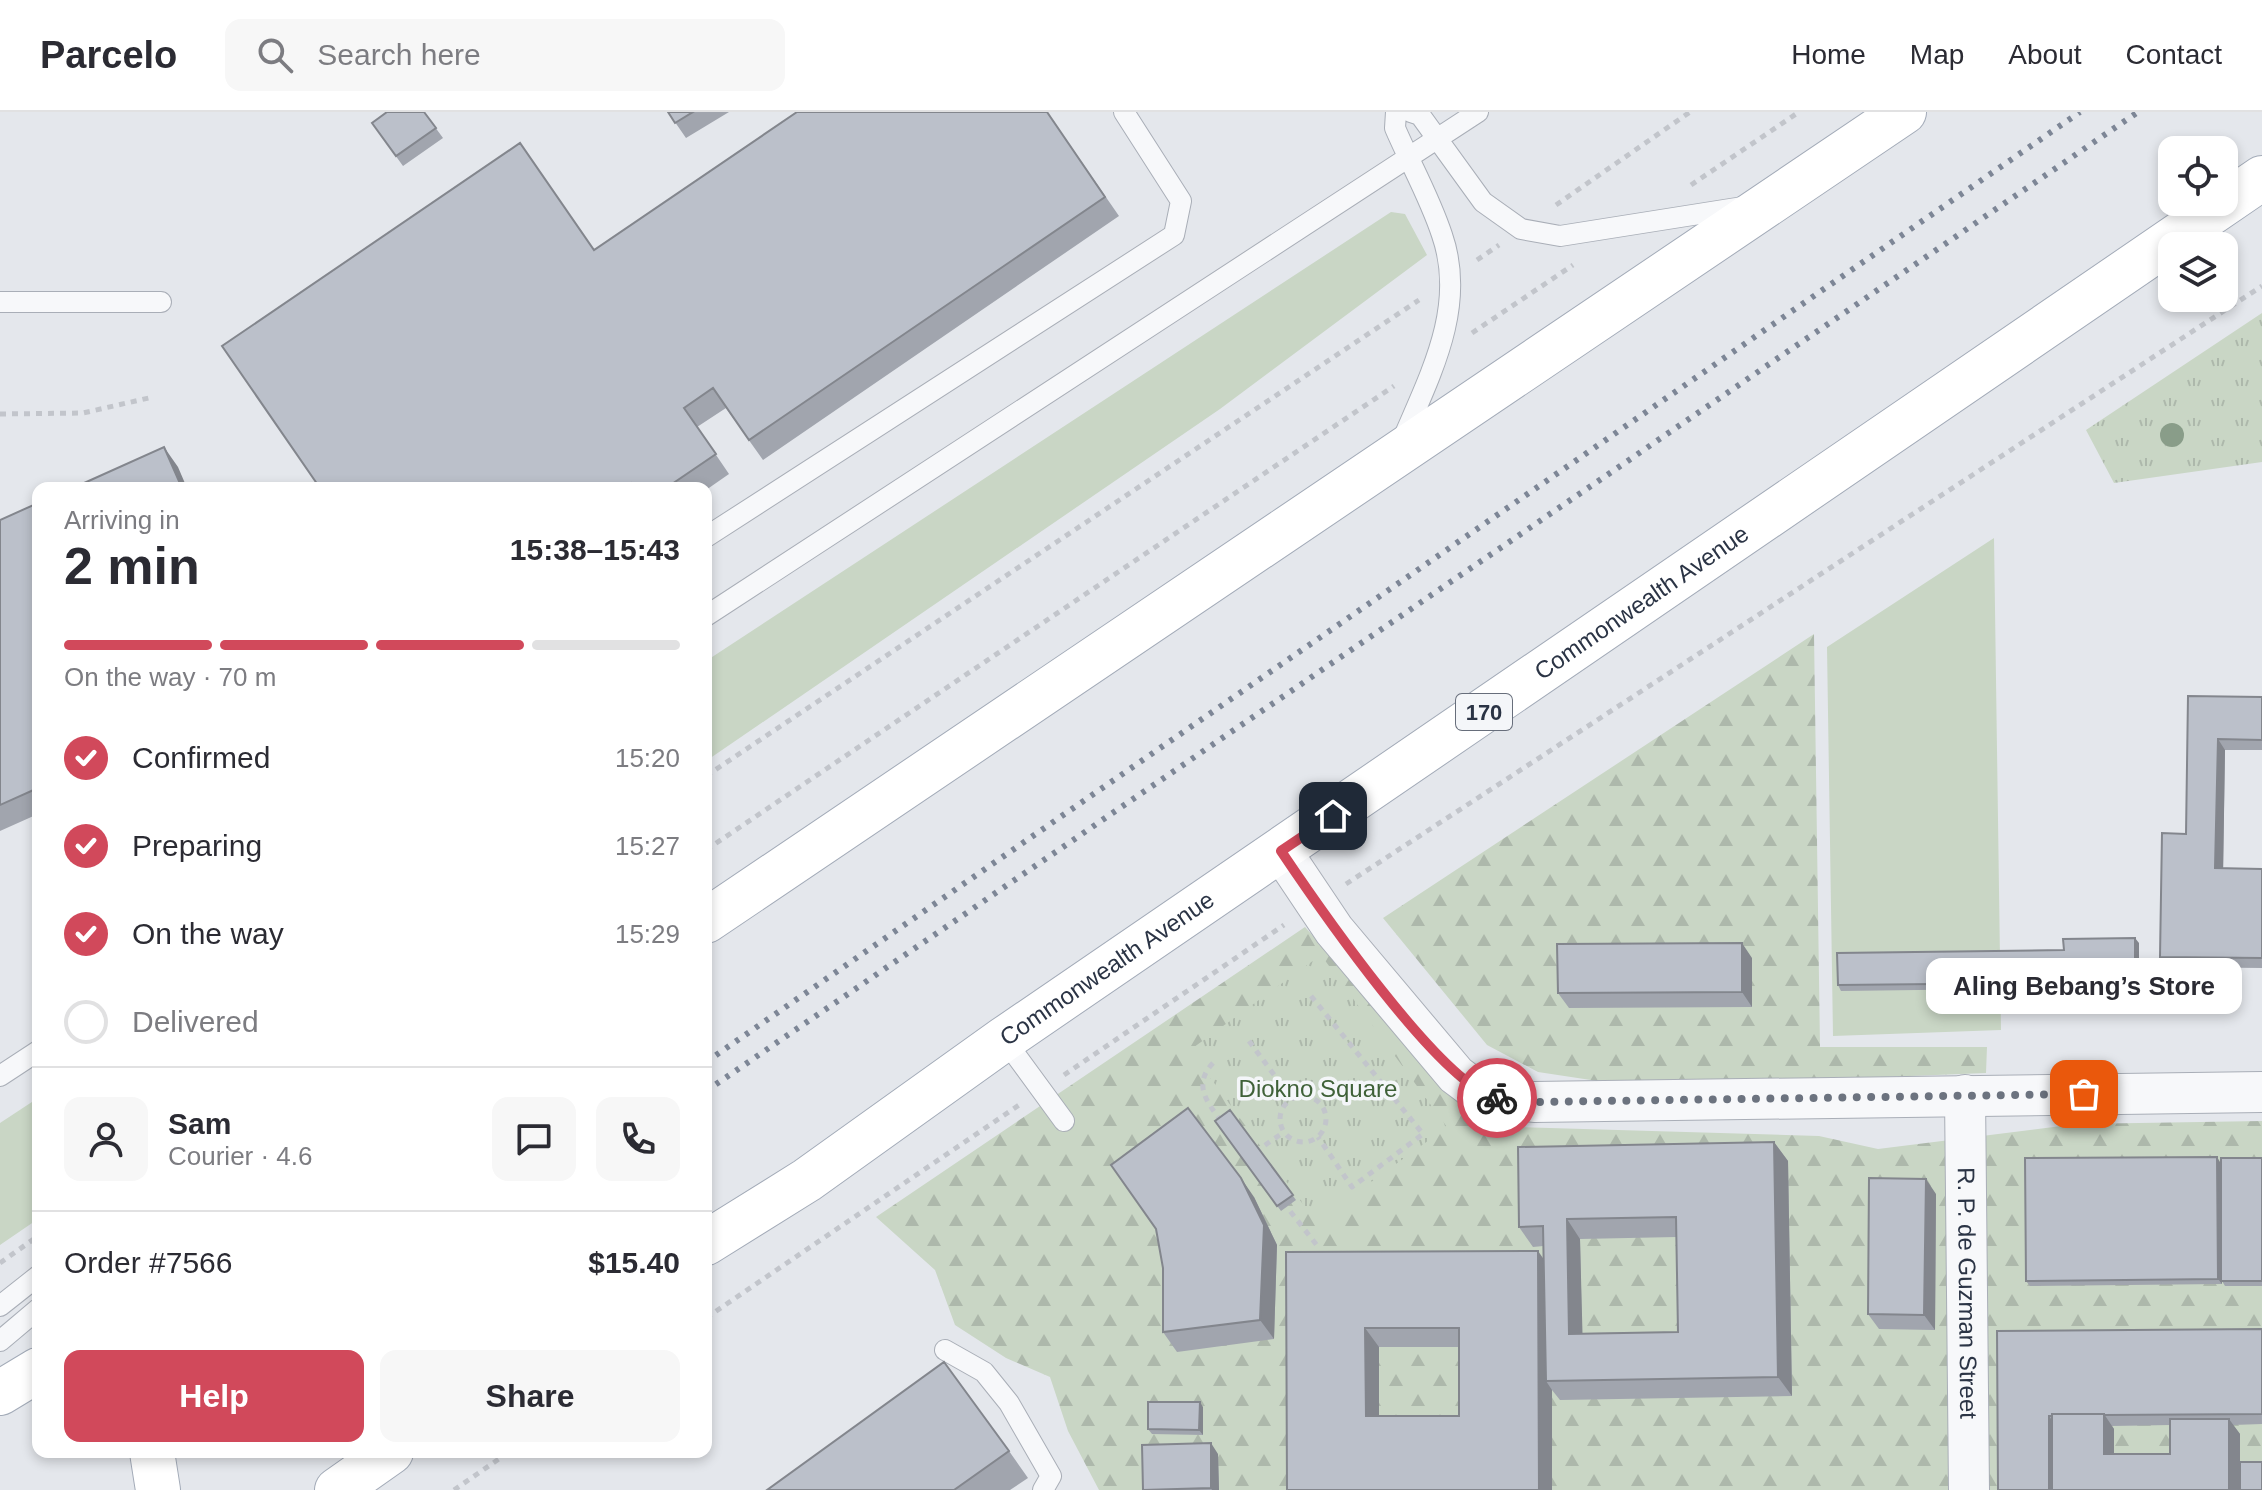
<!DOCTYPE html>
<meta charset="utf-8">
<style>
body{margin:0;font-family:Helvetica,sans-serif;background:#f7f7f7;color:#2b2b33;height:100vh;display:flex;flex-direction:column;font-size:30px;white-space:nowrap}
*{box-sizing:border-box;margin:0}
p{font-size:26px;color:#7c7c81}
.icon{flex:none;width:44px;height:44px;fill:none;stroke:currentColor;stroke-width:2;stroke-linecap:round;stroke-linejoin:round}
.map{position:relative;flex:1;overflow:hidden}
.details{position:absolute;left:32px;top:370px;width:680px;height:976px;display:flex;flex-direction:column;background:#fff;border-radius:16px;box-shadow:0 4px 12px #0003}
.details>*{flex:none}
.fabs{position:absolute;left:2158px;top:24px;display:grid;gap:16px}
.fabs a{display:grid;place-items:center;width:80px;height:80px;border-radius:16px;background:#fff;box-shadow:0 4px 12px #0003;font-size:40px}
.pin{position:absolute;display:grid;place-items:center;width:68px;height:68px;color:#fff;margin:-34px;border-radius:16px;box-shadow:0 4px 12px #0006}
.courier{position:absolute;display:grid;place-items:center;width:80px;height:80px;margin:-40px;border:6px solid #d1495b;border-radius:50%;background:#fff;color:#222;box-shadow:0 2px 10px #0007}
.bubble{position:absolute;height:56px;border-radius:16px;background:#fff;box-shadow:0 4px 12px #0003;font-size:26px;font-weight:600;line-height:56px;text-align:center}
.summary em{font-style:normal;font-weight:600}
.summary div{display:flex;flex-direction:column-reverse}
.summary{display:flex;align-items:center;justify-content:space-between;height:136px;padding:0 32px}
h1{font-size:52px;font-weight:600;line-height:60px}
.bar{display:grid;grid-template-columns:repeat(4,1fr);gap:12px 8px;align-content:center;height:96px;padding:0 32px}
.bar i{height:10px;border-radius:6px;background:#e1e1e2}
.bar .selected{background:#d1495b}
.bar p{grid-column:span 4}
.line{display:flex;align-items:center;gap:20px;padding:0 32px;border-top:2px solid #e1e1e2}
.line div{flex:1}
.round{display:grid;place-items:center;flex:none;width:84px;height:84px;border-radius:16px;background:#f7f7f7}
ol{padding:0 32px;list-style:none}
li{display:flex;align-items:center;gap:24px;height:88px}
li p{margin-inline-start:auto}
li .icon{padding:8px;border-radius:50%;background:#d1495b;color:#fff;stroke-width:4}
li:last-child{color:#7c7c81}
li i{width:44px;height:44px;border:4px solid #e1e1e2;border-radius:50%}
.primary-button{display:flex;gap:16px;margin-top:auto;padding:16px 32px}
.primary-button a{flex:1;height:92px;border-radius:16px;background:#d1495b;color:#fff;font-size:32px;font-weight:600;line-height:92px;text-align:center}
.primary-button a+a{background:#f7f7f7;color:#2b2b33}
header{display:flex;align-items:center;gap:48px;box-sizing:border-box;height:112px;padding:0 40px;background:#fff;border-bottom:2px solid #e1e1e2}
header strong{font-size:38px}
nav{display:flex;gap:44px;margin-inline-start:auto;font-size:28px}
.search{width:560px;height:72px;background:#f7f7f7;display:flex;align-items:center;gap:20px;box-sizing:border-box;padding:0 28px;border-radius:16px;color:#7c7c81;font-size:30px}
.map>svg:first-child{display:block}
</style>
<header>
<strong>Parcelo</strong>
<div class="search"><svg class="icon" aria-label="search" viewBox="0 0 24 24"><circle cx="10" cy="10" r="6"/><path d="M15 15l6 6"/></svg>Search here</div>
<nav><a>Home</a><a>Map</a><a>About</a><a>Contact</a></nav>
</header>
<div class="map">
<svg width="2262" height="1378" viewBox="0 0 2262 1378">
<defs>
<pattern id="forest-firs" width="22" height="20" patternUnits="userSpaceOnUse" patternTransform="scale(2)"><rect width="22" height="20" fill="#c9d6c5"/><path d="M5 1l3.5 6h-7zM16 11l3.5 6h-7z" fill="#adb8ab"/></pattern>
<pattern id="park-tufts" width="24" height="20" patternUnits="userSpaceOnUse" patternTransform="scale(2)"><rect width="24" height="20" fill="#c9d6c5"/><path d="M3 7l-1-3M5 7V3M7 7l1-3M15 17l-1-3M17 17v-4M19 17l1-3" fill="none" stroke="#adb8ab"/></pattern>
</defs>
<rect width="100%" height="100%" fill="#e4e7ec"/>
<path fill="#c9d6c5" d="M 1391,100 L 1405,102 L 1427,143 L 1220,297 L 706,649 L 706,549 Z
M 1994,426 L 2001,918 L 1833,924 L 1827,535 Z
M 38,986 L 38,1107 L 0,1133 L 0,1011 Z"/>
<path fill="url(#forest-firs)" d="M 1814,522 L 1820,935 L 1987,935 L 1986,961 L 1637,975 L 1538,960 L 1487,933 L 1383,806 Z
M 1305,815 L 1452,979 L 1518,1015 L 1819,1024 L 1878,1037 L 2077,1012 L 2262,1009 L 2262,1378 L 1099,1378 L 1068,1319 L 1050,1265 L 1006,1246 L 955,1213 L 935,1158 L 876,1105 Z"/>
<path fill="url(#park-tufts)" d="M 2262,201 L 2262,350 L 2114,371 L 2086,318 Z
M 1321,843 L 1447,1015 L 1316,1110 L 1190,938 Z"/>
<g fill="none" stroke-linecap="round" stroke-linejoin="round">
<g stroke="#a9aeb7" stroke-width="22">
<path id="service" d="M 1396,0 L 1395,16 C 1410,51 1430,86 1442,123 C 1467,195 1430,263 1402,329
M 1411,0 L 1420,3 L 1483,90 L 1521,117 L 1560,124 L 1743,95
M 0,190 L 161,190
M 706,425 L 1174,123 L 1181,89 L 1124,0
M 706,504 L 1478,0
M 1004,927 L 1064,1009
M 0,964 L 38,939
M 0,1194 L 38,1164
M 0,1229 L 38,1197
M 945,1238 L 984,1260 L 1009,1291 L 1051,1364 L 1043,1378"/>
</g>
<g stroke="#a9aeb7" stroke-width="42">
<g id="minor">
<path d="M 1281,739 L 1334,818 L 1456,963 L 1484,984 L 1534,990 L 2262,980"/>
<path id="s1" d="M 1965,983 L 1969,1378"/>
</g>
</g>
<g stroke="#a3abb8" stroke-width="46">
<g id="primary">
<path d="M 706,809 L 1904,0"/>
<path id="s2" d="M 706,1131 L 807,1068 L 1004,927 L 2262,66"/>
<path d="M 0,1281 L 38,1258"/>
<path d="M 152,1340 L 158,1378"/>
<path d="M 337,1378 L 391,1340"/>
</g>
</g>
<path stroke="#c2c5cb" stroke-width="5" stroke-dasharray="6 6" stroke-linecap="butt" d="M 1691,73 L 1799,0
M 1556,93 L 1690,0
M 1477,148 L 1499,133
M 1472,221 L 1573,153
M 0,302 L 83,301 L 153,285
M 706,664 L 1419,188
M 706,738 L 1394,274
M 1346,772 L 2262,174
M 1311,884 L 1423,1022 L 1352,1075 L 1318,1025
M 1249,929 L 1292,987
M 1213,951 C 1193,972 1206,989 1221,1009
M 1064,963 L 1284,813
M1280 1007a23 23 0 1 1 46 0a23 23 0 1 1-46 0Z
M 1255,1040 L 1284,1020
M 1283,1090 L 1319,1136
M 0,1151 L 38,1124
M 706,1206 L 1019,993
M 454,1378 L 509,1340"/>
<use href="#service" stroke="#f7f8fa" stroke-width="20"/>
<use href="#minor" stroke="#f7f8fa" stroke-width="40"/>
<use href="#primary" stroke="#fff" stroke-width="44"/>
<path stroke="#7d8696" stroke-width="6" stroke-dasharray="4 8" stroke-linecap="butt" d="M 706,950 L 2080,0
M 706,979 L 2138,0"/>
</g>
<circle fill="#899d89" cx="2172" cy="323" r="12"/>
<path fill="#a1a5ae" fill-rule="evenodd" d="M 424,0 L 443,26 L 403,54 L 372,11 Z
M 668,0 L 729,0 L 686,26 Z
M 1047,0 L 1119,104 L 763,348 L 726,296 L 697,315 L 729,362 L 706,378 L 706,376 L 320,376 Z
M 38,391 L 38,702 L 0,719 L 0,408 Z
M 2188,584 L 2262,585 L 2262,638 L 2225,638 L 2223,756 L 2262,757 L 2262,856 L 2168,855 L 2160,845 L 2186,722 Z
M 2139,831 L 2139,875 L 1841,879 L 1838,873 L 2064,838 Z
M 1752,846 L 1752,895 L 1569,896 L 1558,881 Z
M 1230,998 L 1296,1088 L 1281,1099 L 1215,1009 Z
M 1774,1030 L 1788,1049 L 1792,1284 L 1560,1288 L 1552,1278 L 1287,1378 L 1286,1140 L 1544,1147 L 1543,1134 L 1533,1135 L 1519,1115 ZM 1676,1125 L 1678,1220 L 1582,1221 L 1580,1127 ZM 1379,1235 L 1459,1235 L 1459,1304 L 1379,1304 Z
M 2262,1046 L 2262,1174 L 2225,1174 L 2222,1169 L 2222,1172 L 2030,1174 L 2026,1169 L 2220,1050 L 2221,1156 Z
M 1936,1082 L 1935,1218 L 1879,1217 L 1868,1202 Z
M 1254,1085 L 1277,1133 L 1274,1227 L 1177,1240 L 1163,1220 Z
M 2262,1217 L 2262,1312 L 2233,1313 L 2240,1322 L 2240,1350 L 1998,1378 L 1997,1219 ZM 2170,1313 L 2170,1342 L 2114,1342 L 2114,1317 L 2112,1314 Z
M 1203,1295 L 1203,1323 L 1152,1322 L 1148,1317 Z
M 1009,1339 L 1028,1366 L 1010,1378 L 767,1378 Z
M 1218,1342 L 1219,1378 L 1143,1378 Z"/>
<path fill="#83868d" d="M 164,335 L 178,355 L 187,376 L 182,376 Z
M 2218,627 L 2225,638 L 2223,767 L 2215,756 Z
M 2135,826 L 2139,831 L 2139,875 L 2135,870 Z
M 1742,831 L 1752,846 L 1752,895 L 1742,880 Z
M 1774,1030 L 1788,1049 L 1792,1284 L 1778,1265 Z
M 2217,1045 L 2220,1050 L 2222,1172 L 2218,1167 Z
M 1241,1066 L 1254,1085 L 1277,1133 L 1274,1227 L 1260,1208 Z
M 1926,1067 L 1936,1082 L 1935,1218 L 1924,1203 Z
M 1567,1107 L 1580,1127 L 1583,1241 L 1569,1222 Z
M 1538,1139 L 1552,1159 L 1546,1269 L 1552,1278 L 1552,1378 L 1539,1378 Z
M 1365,1216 L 1379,1235 L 1379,1323 L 1366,1304 Z
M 1200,1290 L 1203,1295 L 1203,1323 L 1199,1318 Z
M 2104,1302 L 2114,1317 L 2114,1358 L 2104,1342 Z
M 2049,1304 L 2056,1314 L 2056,1378 L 2049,1378 Z
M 2229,1307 L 2240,1322 L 2240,1378 L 2229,1378 Z
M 1211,1331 L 1218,1342 L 1219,1378 L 1212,1378 L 1211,1376 Z"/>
<path fill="#bbc0ca" stroke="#83868d" stroke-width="2" fill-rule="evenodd" d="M 387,0 L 424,0 L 436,16 L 396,44 L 372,11 Z
M 668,0 L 693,0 L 675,11 Z
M 797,0 L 1047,0 L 1105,85 L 749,328 L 713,276 L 684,296 L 716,342 L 666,376 L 635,376 L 631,371 L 624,376 L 320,376 L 222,234 L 520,31 L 594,138 Z
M 164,335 L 182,376 L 73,376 Z
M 38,391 L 38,676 L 0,693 L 0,408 Z
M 2188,584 L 2262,585 L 2262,628 L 2218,627 L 2215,756 L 2262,757 L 2262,846 L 2160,845 L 2162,721 L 2186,722 Z
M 2135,826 L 2135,870 L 1838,873 L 1837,841 L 2064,838 L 2063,827 Z
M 1742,831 L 1742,880 L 1558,881 L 1557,832 Z
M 1188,996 L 1241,1066 L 1264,1113 L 1260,1208 L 1163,1220 L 1163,1156 L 1156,1117 L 1111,1053 Z
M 1230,998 L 1293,1083 L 1277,1094 L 1215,1009 Z
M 1774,1030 L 1778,1265 L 1546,1269 L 1543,1114 L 1519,1115 L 1518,1035 ZM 1676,1105 L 1678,1220 L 1569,1222 L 1567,1107 Z
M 2217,1045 L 2218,1167 L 2026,1169 L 2025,1046 Z
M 2221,1046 L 2262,1046 L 2262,1169 L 2221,1169 Z
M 1869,1066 L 1926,1067 L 1924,1203 L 1868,1202 Z
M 1538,1139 L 1539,1378 L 1287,1378 L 1286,1140 ZM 1365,1216 L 1459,1216 L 1459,1304 L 1366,1304 Z
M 2262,1217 L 2262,1302 L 2104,1303 L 2104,1302 L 2052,1302 L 2052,1304 L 2049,1304 L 2049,1378 L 1998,1378 L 1997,1219 Z
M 944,1250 L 1009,1339 L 954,1378 L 767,1378 Z
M 1148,1290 L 1200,1290 L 1199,1318 L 1148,1317 Z
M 2052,1302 L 2104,1302 L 2104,1342 L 2170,1342 L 2170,1307 L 2229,1307 L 2229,1378 L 2052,1378 Z
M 1211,1331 L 1211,1376 L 1143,1378 L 1142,1333 Z
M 2240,1350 L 2262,1350 L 2262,1378 L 2240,1378 Z"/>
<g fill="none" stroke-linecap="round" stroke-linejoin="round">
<path stroke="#6c737f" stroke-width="8" stroke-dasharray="0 14.4" d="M 1497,986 L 1534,990 L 2084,982"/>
<path stroke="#d1495b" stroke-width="10" d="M 1333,704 L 1281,739 C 1316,791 1442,975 1497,986"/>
</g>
<g text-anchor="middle" stroke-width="7" stroke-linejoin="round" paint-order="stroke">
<rect fill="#f4f6f9" stroke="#676e7b" stroke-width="2" x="1456" y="582" width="56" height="36" rx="6"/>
<g font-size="22" font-weight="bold" fill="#2b3445">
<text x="1484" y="608">170</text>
</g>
<g font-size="24" fill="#2b3445" stroke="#f4f6f9">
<text dy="8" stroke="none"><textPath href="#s2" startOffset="1134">Commonwealth Avenue</textPath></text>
<text dy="8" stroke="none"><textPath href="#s2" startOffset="486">Commonwealth Avenue</textPath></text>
<text dy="8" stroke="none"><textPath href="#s1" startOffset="198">R. P. de Guzman Street</textPath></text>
</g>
<g font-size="24" fill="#3f6138" stroke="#f4f6f9">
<text x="1318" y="985">Diokno Square</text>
</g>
</g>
</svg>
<div class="fabs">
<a><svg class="icon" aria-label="locate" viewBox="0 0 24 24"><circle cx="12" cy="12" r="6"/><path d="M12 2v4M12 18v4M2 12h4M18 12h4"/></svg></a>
<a><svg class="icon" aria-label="layers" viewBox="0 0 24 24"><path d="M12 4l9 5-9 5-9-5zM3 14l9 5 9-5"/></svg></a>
</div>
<div class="pin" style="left:2084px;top:982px;background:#ea580c"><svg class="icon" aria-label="bag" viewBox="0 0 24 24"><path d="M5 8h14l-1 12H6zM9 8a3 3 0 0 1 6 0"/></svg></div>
<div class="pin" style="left:1333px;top:704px;background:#1f2937"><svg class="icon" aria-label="home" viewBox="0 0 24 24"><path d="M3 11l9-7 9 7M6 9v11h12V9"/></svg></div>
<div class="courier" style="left:1497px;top:986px"><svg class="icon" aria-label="bike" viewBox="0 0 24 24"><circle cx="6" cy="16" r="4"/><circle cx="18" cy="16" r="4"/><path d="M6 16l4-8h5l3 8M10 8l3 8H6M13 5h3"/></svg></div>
<div class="bubble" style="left:1926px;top:846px;width:316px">Aling Bebang’s Store</div>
<section class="details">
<div class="summary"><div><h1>2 min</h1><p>Arriving in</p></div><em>15:38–15:43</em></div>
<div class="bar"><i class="selected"></i><i class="selected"></i><i class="selected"></i><i></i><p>On the way · 70 m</p></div>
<ol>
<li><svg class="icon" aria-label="check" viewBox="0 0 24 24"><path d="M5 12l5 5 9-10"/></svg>Confirmed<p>15:20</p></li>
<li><svg class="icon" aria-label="check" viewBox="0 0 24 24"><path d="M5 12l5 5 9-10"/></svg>Preparing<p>15:27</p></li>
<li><svg class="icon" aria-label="check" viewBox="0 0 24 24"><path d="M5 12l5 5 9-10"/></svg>On the way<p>15:29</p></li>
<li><i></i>Delivered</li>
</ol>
<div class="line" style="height:144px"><a class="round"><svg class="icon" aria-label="person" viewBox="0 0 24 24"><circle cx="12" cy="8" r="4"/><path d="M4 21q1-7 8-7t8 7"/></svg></a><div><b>Sam</b><p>Courier · 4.6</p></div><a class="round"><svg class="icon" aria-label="chat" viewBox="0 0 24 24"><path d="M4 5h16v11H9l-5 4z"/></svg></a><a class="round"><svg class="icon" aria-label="phone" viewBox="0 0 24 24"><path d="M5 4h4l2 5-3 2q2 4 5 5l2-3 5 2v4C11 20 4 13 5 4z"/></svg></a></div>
<div class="line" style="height:104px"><div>Order #7566</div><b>$15.40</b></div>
<div class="primary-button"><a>Help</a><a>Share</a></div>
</section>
</div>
